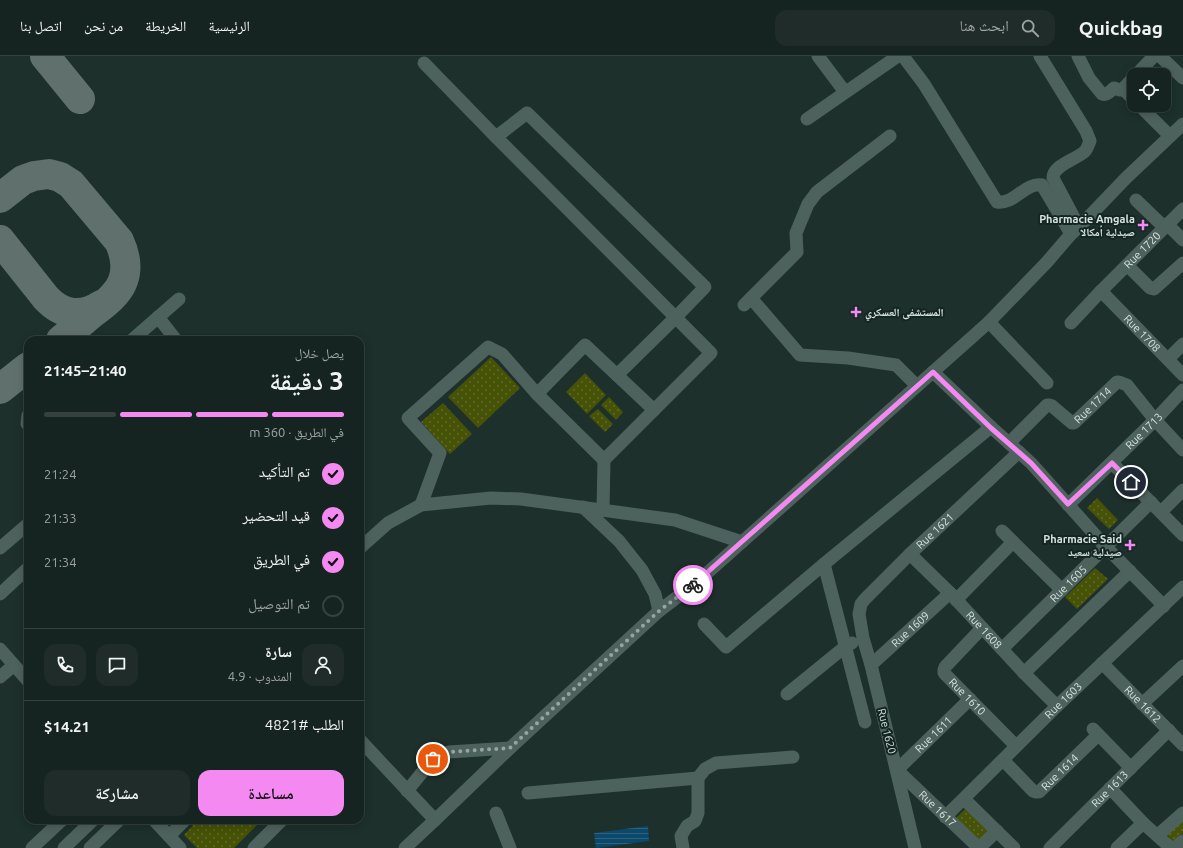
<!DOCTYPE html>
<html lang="ar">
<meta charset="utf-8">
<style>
body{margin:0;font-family:Ubuntu,"Noto Naskh Arabic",sans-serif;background:#1f2c2a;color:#f1f3f6;direction:rtl;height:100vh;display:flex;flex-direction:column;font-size:15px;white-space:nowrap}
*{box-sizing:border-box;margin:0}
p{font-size:13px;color:#9ea4a5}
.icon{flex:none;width:22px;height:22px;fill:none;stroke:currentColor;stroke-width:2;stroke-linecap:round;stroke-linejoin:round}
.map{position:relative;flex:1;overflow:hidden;direction:ltr}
.panel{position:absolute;left:24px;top:280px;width:340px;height:488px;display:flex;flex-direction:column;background:#162421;border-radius:12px;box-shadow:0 2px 10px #0003,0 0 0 1px #35413f;direction:rtl}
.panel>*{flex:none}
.fabs{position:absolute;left:1127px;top:12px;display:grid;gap:8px}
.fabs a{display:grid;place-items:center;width:44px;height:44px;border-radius:8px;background:#162421;box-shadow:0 2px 10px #0003,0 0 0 1px #35413f;font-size:20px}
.pin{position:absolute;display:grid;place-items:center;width:34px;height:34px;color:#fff;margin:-17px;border:2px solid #fff;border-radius:50%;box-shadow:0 1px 4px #0007}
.courier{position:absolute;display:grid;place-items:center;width:40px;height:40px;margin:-20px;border:3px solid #f389f1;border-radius:50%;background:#fff;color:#222;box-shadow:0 1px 5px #0007}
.overview em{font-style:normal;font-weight:600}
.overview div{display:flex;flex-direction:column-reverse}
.overview{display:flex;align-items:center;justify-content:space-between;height:68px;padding:0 20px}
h1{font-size:26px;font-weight:600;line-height:30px}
.bar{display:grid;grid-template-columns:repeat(4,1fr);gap:6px 4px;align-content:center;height:48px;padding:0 20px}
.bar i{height:5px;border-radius:3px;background:#35413f}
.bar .active{background:#f389f1}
.bar p{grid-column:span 4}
.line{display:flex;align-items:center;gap:10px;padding:0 20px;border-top:1px solid #35413f}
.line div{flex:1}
.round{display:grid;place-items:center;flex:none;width:42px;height:42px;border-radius:12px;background:#1f2c2a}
ol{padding:0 20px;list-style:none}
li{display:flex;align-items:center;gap:12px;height:44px}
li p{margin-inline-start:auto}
li .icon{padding:4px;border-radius:50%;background:#f389f1;color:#111;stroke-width:4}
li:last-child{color:#9ea4a5}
li i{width:22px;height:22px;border:2px solid #35413f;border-radius:50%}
.button{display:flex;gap:8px;margin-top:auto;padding:8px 20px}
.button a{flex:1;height:46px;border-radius:12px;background:#f389f1;color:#111;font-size:16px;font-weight:600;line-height:46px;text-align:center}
.button a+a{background:#1f2c2a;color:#f1f3f6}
header{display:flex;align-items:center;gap:24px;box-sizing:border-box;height:56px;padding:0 20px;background:#162421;border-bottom:1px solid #35413f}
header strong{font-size:19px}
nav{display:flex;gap:22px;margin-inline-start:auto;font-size:14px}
.search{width:280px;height:36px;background:#1f2c2a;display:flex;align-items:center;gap:10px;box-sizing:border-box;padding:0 14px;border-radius:12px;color:#9ea4a5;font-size:15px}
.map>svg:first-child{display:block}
</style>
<header>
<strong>Quickbag</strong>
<div class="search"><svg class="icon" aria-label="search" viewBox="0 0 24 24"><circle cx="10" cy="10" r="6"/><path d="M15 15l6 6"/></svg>ابحث هنا</div>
<nav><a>الرئيسية</a><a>الخريطة</a><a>من نحن</a><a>اتصل بنا</a></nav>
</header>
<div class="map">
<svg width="1183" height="792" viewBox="0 0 1183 792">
<defs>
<pattern id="garden-dots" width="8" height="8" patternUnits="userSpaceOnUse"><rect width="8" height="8" fill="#465205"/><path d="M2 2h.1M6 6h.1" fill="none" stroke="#606b29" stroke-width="1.8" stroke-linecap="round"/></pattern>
<pattern id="water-rules" width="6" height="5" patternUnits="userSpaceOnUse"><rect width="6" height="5" fill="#0b4869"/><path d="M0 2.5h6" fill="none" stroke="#2e627e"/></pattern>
</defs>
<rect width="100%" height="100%" fill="#1d302c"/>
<path fill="url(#garden-dots)" d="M 491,301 L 520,332 L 478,372 L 448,341 Z
M 585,317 L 606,339 L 587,358 L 566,336 Z
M 609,341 L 623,356 L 616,364 L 601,349 Z
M 443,347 L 472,378 L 450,398 L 421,366 Z
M 598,353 L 613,368 L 605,376 L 589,360 Z
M 1097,442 L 1118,464 L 1109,473 L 1087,452 Z
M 1095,512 L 1108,523 L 1077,553 L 1065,541 Z
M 965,753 L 989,776 L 979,787 L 955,763 Z
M 1179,763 L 1183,767 L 1183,777 L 1173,786 L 1165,776 Z
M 198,764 L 262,764 L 234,792 L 197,792 L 184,779 Z"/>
<path fill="url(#water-rules)" d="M 648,770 L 649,785 L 596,792 L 594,777 Z"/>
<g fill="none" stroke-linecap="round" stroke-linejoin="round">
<path stroke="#60706d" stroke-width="30" d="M 45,0 L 80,43
M 0,142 L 23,124 L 34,120 L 49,118 L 60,121 L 71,128 L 119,185 C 128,204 129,224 113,240 C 108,246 101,251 94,256 C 83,265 72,275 61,284
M 0,184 L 46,242 C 62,259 81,262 101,249
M 0,333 L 28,311"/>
<g stroke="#4e625d" stroke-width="13">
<path d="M 818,0 L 845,36"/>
<path d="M 903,0 L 924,28 L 997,146 C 1014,149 1025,126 1042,129 L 1071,178"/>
<path d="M 1040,0 L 1086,75 L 1090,85 C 1088,89 1087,94 1084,96 C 1075,104 1053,109 1053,122 L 1079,171"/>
<path d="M 1078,0 L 1089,22 L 1102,38 C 1107,40 1110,35 1114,32 L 1120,34 L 1123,33"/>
<path d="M 1160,0 L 1183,22"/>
<path d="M 424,7 L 496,81 L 711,297 L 604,404 L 603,454"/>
<path d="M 1136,19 L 1154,0"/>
<path d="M 1134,21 L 1123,33 L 1134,44"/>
<path d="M 1139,49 L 1170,80"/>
<path d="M 807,63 L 898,0"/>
<path d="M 496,81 L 527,57 L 705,231 L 676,261 L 617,319"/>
<path d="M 1136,144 L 1164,171"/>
<path d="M 1167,168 L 1183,184"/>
<path d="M 1127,209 L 1150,232 L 1154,233 L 1183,207"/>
<path id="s1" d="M 1101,235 L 1183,319"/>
<path d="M 751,242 L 800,299 L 848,302 L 896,309 L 917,330"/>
<path d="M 744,249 L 797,196 L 796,177 L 808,148 L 817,136 L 890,80"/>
<path d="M 158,261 L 176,284"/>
<path d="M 989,266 L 1047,327"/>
<path id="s2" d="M 1071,267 L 1101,235 L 1183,153"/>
<path d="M 132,284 L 179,243"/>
<path d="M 1168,303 L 1183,288"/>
<path d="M 28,359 L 27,368 L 28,369"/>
<path d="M 991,371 L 1031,407 L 1105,490 L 1164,550"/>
<path id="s3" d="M 1009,387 L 1047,349 L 1049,349 L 1052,350 L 1072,367 L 1074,367 L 1117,326 L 1119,326 L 1127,329 L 1155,364 L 1183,394"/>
<path d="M 604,404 L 537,338 L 585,289 L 654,354"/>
<path d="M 1112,407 L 1183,479"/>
<path d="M 421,449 L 440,397 L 408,362 L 488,291 L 502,298 L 537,338"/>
<path id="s4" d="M 1068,449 L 1155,364 L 1183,334"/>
<path d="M 583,451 L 619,485 L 642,514 L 655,538 L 659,555"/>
<path d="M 1161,456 L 1183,434"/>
<path d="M 1002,475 L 1062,534"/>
<path d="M 0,492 L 28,468"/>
<path d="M 360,492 L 388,467 L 421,449 L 491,442 L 521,443 L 675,464 L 742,486"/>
<path id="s5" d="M 910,498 L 950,537 L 1024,617 L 1057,650"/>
<path d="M 824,508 L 865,666"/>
<path d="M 0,538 L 28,512"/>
<path d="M 956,544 L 1013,486"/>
<path d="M 704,568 L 726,591 L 824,508 L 991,371 L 933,316"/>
<path id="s6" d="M 982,572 L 945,611 L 944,614 L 944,617 L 1016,690"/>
<path d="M 0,593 L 14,609 L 0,621"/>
<path id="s7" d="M 1002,593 L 1151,446"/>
<path id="s8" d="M 1102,607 L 1183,689"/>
<path d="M 14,609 L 28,625"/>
<path id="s9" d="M 871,609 L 950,537"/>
<path d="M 1024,617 L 1130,515"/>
<path d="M 787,638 L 846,590 L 852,587"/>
<path d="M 1142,648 L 1183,610"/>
<path d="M 1093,673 L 1131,712"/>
<path d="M 360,684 L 435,764"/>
<path id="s10" d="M 1003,704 L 1033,735 L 1036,736 L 1039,736 L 1098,679"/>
<path id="s11" d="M 897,714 L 979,792"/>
<path id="s12" d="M 897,714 L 970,643"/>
<path d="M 1110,732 L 1143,767 L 1171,792"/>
<path d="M 407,735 L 433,703 L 449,696 L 510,692"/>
<path d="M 528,737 L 698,722"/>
<path d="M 964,743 L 1014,792"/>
<path d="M 496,757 L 510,792"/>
<path id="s13" d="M 945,761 L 1057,650 L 1183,531"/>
<path d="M 154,764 L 180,792"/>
<path d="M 1158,779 L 1183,757"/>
<path d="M 169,780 L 185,764"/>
<path d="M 32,792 L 62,764"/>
<path d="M 64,792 L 93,764"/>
<path d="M 90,792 L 119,764"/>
<path d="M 254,792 L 282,764"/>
<path d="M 405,792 L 435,764 L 510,692 L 659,555 L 697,526 L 989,266 L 1047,206 L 1071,178 L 1079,171 L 1126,122 L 1183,68"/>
<path d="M 683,792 L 681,780 L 687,770 L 695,765 L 698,757 L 698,722 L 705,713 L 716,707 L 793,701"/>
<path id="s14" d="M 915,792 L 871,609 L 863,582 L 859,558 L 861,548 L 865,543 L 910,498 L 1019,396"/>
<path d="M 979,792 L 997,775"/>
<path id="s15" d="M 1050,792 L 1169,674"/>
<path d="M 1117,792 L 1143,767"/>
<path d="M 1175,792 L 1183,785"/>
</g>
</g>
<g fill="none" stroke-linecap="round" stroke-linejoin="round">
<path stroke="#97a4a1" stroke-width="4" stroke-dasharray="0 7.2" d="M 433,703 L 449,696 L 510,692 L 659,555 L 693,529"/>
<path stroke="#f389f1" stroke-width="5" d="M 693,529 L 933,316 L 991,372 L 1031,407 L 1068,448 L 1112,407 L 1131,426"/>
</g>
<g fill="#f389f1" stroke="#142622" stroke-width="1.5">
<path d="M1141 163h4v4h4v4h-4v4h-4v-4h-4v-4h4z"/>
<path d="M854 250h4v4h4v4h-4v4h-4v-4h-4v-4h4z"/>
<path d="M1128 483h4v4h4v4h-4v4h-4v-4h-4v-4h4z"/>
</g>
<g text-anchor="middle" stroke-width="4" stroke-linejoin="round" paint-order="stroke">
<g font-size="11" font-weight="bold" fill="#d8e3e0" stroke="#142622" text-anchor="end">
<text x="1135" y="167">Pharmacie Amgala<tspan x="1135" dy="13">صيدلية أمكالا</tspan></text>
<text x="865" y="260" text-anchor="start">المستشفى العسكري</text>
<text x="1122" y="487">Pharmacie Said<tspan x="1122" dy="13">صيدلية سعيد</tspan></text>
</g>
<g font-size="11" fill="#d8e3e0" stroke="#142622">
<text dy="4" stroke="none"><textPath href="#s2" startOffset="102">Rue 1720</textPath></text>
<text dy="4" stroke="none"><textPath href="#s1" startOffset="59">Rue 1708</textPath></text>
<text dy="4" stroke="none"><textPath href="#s3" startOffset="113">Rue 1714</textPath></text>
<text dy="4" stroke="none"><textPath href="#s4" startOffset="106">Rue 1713</textPath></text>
<text dy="4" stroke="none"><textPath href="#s14" startOffset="355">Rue 1621</textPath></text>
<text dy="4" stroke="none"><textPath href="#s7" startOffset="93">Rue 1605</textPath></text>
<text dy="4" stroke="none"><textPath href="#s9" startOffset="53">Rue 1609</textPath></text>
<text dy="4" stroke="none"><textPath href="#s5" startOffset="106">Rue 1608</textPath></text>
<text dy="4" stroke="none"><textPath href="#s6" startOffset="93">Rue 1610</textPath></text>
<text dy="4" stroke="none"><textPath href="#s13" startOffset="166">Rue 1603</textPath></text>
<text dy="4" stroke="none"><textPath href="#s8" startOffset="58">Rue 1612</textPath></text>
<text transform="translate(887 675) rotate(76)" y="4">Rue 1620</text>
<text dy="4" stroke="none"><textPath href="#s12" startOffset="51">Rue 1611</textPath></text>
<text dy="4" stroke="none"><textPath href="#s10" startOffset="78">Rue 1614</textPath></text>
<text dy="4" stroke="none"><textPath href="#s15" startOffset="84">Rue 1613</textPath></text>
<text dy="4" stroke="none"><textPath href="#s11" startOffset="56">Rue 1617</textPath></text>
</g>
</g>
</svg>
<div class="fabs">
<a><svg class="icon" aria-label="locate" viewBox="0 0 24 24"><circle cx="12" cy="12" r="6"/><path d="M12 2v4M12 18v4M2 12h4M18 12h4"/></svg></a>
</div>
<div class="pin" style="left:433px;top:703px;background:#ea580c"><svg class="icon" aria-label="bag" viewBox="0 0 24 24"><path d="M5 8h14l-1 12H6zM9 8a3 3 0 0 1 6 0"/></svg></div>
<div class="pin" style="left:1131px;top:426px;background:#1f2937"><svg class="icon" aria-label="home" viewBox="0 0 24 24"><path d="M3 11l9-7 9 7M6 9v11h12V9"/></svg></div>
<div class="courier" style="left:693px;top:529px"><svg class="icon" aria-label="bike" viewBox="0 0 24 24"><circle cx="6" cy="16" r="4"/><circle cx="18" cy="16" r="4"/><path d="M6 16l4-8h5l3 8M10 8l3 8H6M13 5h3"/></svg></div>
<section class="panel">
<div class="overview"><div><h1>3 دقيقة</h1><p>يصل خلال</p></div><em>21:40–21:45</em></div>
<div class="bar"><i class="active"></i><i class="active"></i><i class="active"></i><i></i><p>في الطريق · 360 m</p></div>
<ol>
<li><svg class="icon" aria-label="check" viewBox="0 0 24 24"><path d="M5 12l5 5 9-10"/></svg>تم التأكيد<p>21:24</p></li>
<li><svg class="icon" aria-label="check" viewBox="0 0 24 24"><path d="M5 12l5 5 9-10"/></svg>قيد التحضير<p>21:33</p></li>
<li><svg class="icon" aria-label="check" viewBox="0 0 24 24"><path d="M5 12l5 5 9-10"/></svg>في الطريق<p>21:34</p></li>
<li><i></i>تم التوصيل</li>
</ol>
<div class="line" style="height:72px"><a class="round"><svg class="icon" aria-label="person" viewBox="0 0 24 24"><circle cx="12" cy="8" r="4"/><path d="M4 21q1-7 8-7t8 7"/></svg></a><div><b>سارة</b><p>المندوب · 4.9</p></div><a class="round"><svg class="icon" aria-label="chat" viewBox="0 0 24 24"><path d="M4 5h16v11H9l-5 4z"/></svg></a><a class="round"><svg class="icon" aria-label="phone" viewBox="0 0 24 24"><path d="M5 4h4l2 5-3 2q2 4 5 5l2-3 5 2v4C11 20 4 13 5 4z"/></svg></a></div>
<div class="line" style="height:52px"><div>الطلب #4821</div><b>$14.21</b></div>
<div class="button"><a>مساعدة</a><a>مشاركة</a></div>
</section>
</div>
